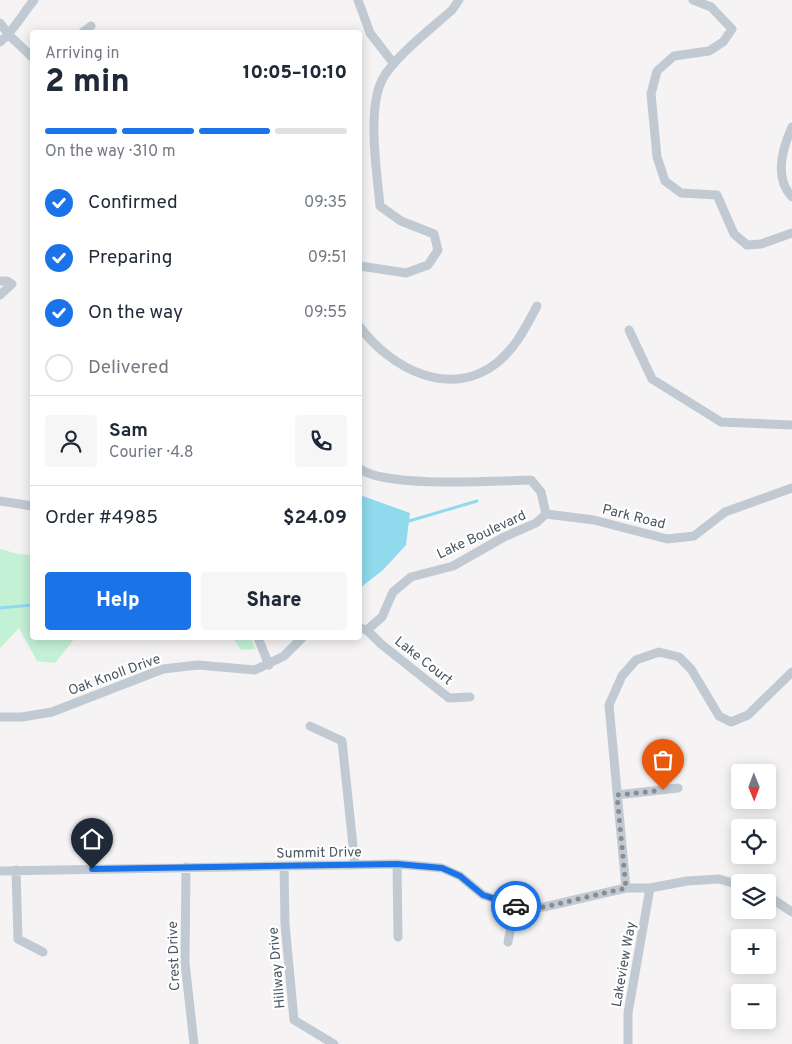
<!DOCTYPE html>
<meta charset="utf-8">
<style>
body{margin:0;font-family:Overpass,sans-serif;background:#f6f6f7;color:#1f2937;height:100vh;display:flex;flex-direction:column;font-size:19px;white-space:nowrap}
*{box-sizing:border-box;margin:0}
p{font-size:16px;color:#747a83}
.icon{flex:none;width:28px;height:28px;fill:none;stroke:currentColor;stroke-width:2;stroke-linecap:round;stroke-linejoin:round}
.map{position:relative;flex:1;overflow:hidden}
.sheet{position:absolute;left:30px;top:30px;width:332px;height:610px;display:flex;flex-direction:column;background:#fff;border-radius:5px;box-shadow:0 2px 12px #0003}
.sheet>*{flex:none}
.needle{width:32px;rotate:179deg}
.fabs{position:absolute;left:731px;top:764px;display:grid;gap:10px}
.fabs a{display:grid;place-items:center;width:45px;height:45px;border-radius:5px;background:#fff;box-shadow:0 2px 12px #0003;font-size:25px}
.pin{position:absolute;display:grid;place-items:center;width:42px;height:42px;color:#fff;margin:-51px -21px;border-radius:50% 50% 50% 0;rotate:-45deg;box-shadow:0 0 5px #0007}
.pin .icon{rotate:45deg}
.courier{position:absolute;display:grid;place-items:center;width:50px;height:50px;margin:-25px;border:4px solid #1a73e8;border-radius:50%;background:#fff;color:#222;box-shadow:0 1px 6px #0007}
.overview em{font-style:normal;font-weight:800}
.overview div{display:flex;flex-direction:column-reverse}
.overview{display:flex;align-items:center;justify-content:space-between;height:85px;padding:0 15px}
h1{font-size:32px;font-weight:800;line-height:38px}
.bar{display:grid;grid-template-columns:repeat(4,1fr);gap:8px 5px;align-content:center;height:60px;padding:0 15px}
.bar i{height:6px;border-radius:4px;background:#e0e1e3}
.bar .active{background:#1a73e8}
.bar p{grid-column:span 4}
.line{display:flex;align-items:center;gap:12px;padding:0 15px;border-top:1px solid #e0e1e3}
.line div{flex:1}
.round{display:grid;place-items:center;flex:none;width:52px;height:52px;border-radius:5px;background:#f6f6f7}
ol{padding:0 15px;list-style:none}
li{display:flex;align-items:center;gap:15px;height:55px}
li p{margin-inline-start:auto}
li .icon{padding:5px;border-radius:50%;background:#1a73e8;color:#fff;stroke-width:4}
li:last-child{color:#747a83}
li i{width:28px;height:28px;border:2px solid #e0e1e3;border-radius:50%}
.action{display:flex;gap:10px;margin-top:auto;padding:10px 15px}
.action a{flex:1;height:58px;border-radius:5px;background:#1a73e8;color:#fff;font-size:20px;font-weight:800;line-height:58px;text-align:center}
.action a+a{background:#f6f6f7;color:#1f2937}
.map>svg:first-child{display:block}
</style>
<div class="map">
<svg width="792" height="1044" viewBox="0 0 792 1044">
<rect width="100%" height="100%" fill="#f5f3f3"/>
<path fill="#c3f1d5" d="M 0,549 L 18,554 L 32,555 L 32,638 L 75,638 L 55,663 L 37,661 L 19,628 L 0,648 Z
M 228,638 L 251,638 L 255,649 L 241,650 L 235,641 Z"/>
<path fill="#90daee" d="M 360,495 L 410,513 L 406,545 L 383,570 L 360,588 Z"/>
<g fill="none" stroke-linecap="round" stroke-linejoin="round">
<path stroke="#90daee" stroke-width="3" d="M 409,521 L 477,501
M 0,608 L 32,605"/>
<path stroke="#c1cad2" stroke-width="9" d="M 358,0 L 370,33 L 394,64
M 693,0 L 711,7 L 732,29 L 723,42 L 709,51 L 674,56 L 657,71 L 651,94 L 657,157 L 665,181 L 681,193 L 717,195 L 734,234 L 747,245 L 761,244 L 792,233
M 0,23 L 9,35 L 32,57
M 83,32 L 91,26
M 0,42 C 14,31 23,13 34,0
M 792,127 C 782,149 774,178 792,197
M 360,266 L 406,273 L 428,265 L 438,250 L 434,234 L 401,221 L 380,206 C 377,173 367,110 382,80 C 394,57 432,28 452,10 L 459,0
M 0,281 L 7,281 L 12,284 L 0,295
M 360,327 C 391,369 451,400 498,362 C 516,347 526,327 537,306
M 629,330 L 652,379 L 721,422 L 792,425
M 360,469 C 387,488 495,481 531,480 L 541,492 L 546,514 L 536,523 L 504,537 L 453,566 L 411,577 L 393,592 L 382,617 L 367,630 L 360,628
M 0,501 L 32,506
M 546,514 L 594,520 L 667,539 L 694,536 L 725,512 L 792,488
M 367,630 L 381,644 L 449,698 L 470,697
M 258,638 L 269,665
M 0,717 L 22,717 L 52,712 L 163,669 L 198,665 L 255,670 L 284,656 L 302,638
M 310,726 L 342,741 L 355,865
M 617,795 L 678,788
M 397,864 L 398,937
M 284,866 L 285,924 L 294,1020 L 334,1044
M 186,867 L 185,963 L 194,1044
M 16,870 L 18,939 L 43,952
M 0,871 L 397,864 L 442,868 L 460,876 L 483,895 L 515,906 L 529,907 L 544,907 L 626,888 L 650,888 L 687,881 L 719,879 L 740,885
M 626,888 L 609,705 L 622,676 L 636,660 L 659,652 L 679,657 L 691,669 L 719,716 L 731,722 L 748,715 L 792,672
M 768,896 L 792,912
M 508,942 L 515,906
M 628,1044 L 628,1013 L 650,888"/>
</g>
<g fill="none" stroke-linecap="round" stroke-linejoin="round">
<path stroke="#868d94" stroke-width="5" stroke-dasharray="0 9" d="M 516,906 L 544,907 L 626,888 L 617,795 L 663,790"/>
<path stroke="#1a73e8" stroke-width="6" d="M 92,869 L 397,864 L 442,868 L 460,876 L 483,895 L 516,906"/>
</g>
<g text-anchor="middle" stroke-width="4.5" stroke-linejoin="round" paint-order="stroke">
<g font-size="14" fill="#4a5661" stroke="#fff">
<text transform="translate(634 516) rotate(14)" y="5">Park Road</text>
<text transform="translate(481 534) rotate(-25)" y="5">Lake Boulevard</text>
<text transform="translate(424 660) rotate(38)" y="5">Lake Court</text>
<text transform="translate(114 674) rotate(-20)" y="5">Oak Knoll Drive</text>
<text transform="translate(319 852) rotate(-1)" y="5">Summit Drive</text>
<text transform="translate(173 956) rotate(-92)" y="5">Crest Drive</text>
<text transform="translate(623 964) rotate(-80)" y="5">Lakeview Way</text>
<text transform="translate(276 968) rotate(-95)" y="5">Hillway Drive</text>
</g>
</g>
</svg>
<div class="fabs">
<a><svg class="needle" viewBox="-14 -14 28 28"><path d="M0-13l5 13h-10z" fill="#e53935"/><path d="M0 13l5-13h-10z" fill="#747a83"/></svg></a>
<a><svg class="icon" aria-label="locate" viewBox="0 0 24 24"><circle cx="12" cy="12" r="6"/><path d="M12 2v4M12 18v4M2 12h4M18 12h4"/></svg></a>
<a><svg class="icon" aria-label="layers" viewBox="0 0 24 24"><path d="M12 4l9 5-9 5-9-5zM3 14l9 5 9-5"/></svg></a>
<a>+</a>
<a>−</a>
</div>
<div class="pin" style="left:663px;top:790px;background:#ea580c"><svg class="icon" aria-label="bag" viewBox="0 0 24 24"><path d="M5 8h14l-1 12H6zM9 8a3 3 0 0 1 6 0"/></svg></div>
<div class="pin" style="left:92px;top:869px;background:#1f2937"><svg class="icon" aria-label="home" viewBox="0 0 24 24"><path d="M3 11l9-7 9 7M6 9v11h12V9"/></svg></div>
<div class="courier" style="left:516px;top:906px"><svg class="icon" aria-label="car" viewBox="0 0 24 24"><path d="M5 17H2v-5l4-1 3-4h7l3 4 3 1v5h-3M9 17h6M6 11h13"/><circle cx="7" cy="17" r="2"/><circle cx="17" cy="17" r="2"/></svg></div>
<section class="sheet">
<div class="overview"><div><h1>2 min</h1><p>Arriving in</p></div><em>10:05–10:10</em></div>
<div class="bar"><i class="active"></i><i class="active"></i><i class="active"></i><i></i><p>On the way · 310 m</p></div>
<ol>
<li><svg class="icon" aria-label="check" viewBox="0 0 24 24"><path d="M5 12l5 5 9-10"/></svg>Confirmed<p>09:35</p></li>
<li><svg class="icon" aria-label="check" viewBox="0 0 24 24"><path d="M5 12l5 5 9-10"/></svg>Preparing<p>09:51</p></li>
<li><svg class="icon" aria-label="check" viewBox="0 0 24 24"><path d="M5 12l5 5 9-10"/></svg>On the way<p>09:55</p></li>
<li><i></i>Delivered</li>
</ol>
<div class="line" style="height:90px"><a class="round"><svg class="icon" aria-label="person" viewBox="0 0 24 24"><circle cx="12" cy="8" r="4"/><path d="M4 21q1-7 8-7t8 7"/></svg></a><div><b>Sam</b><p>Courier · 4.8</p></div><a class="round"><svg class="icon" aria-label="phone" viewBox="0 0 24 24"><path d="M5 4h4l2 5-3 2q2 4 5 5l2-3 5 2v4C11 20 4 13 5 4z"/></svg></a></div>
<div class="line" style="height:65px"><div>Order #4985</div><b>$24.09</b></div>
<div class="action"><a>Help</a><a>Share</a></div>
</section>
</div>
